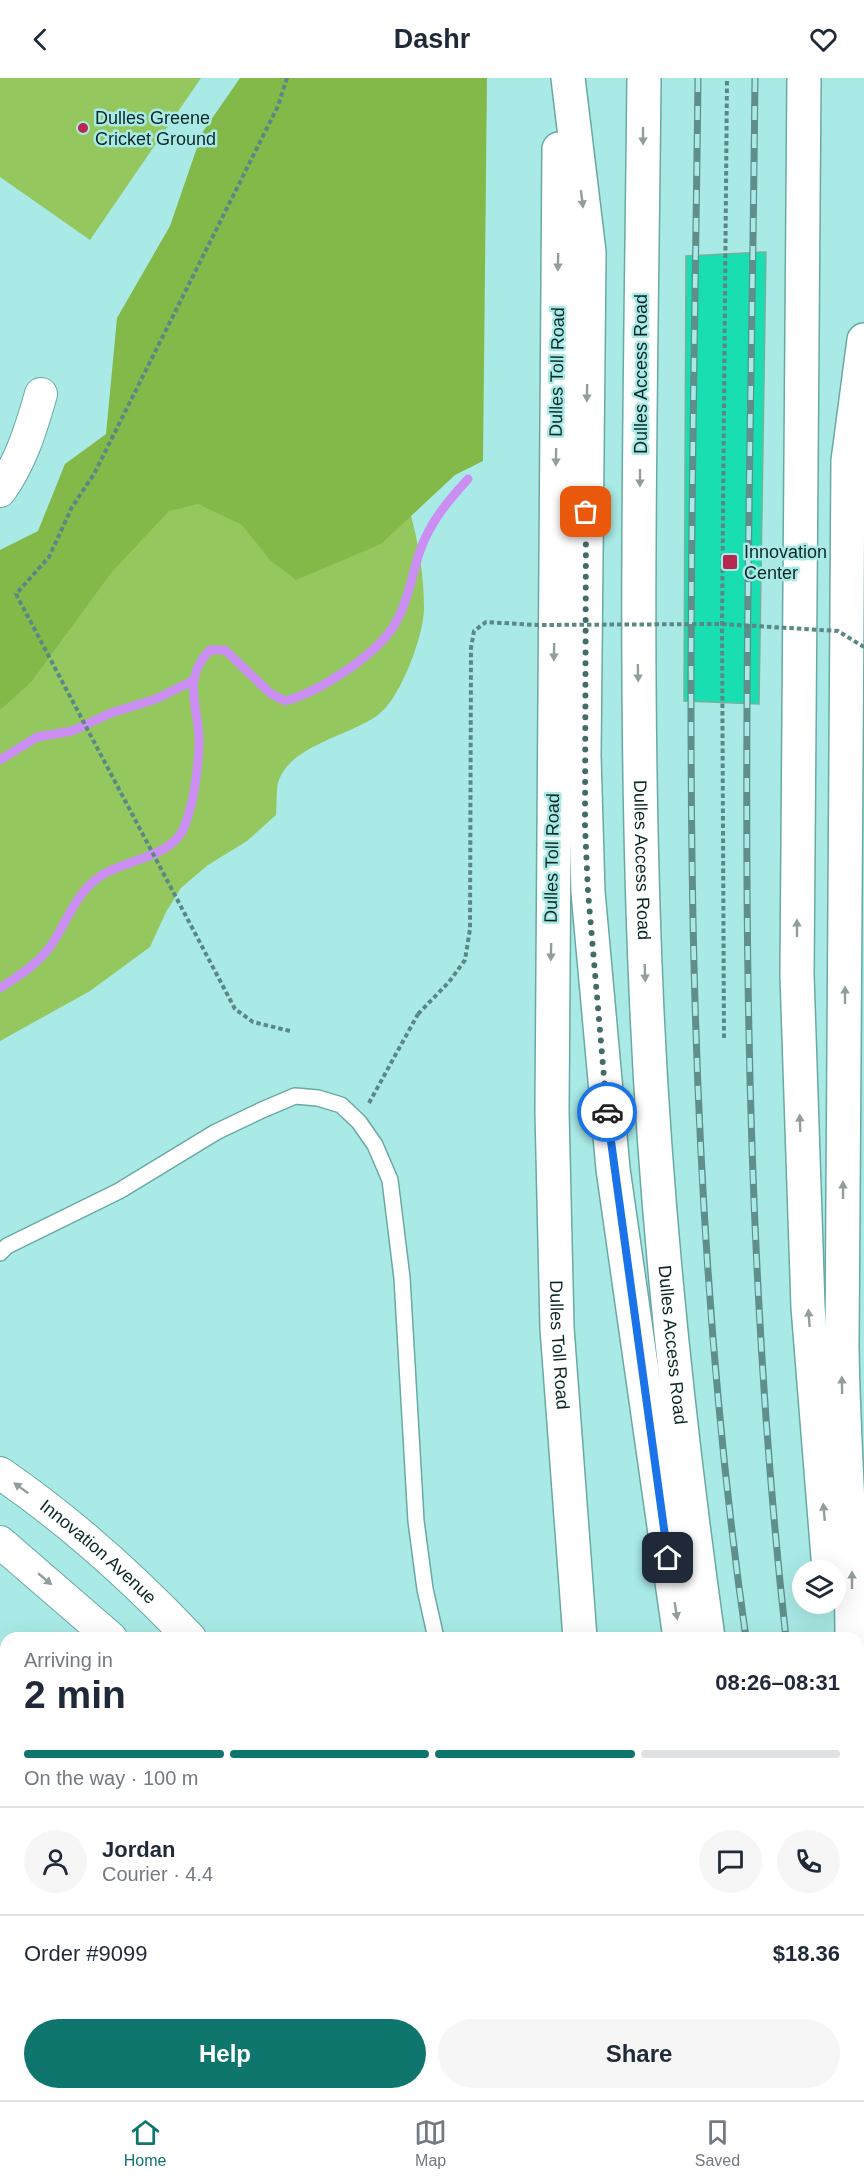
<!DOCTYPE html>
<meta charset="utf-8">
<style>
body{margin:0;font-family:Arial,sans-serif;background:#f6f6f7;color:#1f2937;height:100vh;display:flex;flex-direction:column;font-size:22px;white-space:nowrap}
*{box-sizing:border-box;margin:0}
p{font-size:20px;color:#747a83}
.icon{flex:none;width:33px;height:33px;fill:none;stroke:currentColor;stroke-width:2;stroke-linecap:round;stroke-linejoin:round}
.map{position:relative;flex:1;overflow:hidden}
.drawer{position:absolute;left:0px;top:1554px;width:864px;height:468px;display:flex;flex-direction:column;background:#fff;border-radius:18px 18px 0 0;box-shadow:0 6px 24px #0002}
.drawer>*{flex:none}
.fabs{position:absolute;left:792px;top:1482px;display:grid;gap:12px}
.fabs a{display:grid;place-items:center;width:54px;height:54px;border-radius:50%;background:#fff;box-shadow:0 6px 24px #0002;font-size:30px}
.pin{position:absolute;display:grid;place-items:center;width:51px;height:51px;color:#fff;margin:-26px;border-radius:12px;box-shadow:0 3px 9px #0006}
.courier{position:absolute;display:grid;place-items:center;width:60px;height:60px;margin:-30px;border:4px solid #1a73e8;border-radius:50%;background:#fff;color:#222;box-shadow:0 2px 8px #0007}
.overview em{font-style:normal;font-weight:700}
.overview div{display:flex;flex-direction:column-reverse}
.overview{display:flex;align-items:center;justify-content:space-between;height:102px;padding:0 24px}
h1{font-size:39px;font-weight:700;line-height:45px}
.bar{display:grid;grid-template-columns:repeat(4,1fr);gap:9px 6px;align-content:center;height:72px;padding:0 24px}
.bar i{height:8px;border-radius:4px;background:#e0e1e3}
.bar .selected{background:#0f766e}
.bar p{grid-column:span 4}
.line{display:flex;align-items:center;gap:15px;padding:0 24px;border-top:2px solid #e0e1e3}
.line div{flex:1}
.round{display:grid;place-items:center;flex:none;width:63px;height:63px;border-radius:32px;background:#f6f6f7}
.action{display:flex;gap:12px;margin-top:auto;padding:12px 24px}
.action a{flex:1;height:69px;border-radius:36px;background:#0f766e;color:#fff;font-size:24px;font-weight:700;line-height:69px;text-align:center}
.action a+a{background:#f6f6f7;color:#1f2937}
header{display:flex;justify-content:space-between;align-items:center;height:78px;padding:0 24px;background:#fff;font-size:27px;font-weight:700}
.tabs{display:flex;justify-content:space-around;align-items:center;height:84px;border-top:2px solid #e0e1e3;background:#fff;font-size:16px;color:#747a83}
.tabs a{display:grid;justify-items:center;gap:3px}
.tabs .selected{color:#0f766e}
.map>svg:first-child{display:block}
</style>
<header><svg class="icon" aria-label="back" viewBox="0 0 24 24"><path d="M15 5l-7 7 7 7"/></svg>Dashr<svg class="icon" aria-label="heart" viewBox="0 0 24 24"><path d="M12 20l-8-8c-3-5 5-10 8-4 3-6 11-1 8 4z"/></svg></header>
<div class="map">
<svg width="864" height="2022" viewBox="0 0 864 2022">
<rect width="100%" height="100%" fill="#a9eae6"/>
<path fill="#94c85f" d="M 0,0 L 201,0 L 90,162 L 0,99 Z
M 176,396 L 399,400 C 414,440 424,486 424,530 C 424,557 401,620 378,637 C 350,658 289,667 278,705 C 276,714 277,727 276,737 L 247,763 L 208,787 L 181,810 L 166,834 L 150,869 L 90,913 L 0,963 L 0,593 Z"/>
<path fill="#83b948" d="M 240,0 L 487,0 L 483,383 L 455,397 L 381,466 L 296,502 L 270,482 L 242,447 L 198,426 L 169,433 L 111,495 L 32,603 L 0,632 L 0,472 L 38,453 L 65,386 L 106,356 L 117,240 L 170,148 L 202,55 Z
M 6,1713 L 6,1979 L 0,1979 L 0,1716 Z"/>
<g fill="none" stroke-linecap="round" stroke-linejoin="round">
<path stroke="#cb8ef3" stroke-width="9" d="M 0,682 L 37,659 L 72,653 L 111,635 L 156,621 L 192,603
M 0,910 C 20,897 41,884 54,863 C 69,839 77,813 102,797 C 128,781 174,779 185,747 C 194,723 198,692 199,666 C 200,630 180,602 210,572 L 225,572 L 270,615 L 285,623 C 319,614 381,575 397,542 C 409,521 412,495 420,473 C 430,444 448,423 468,401"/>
</g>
<path fill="#18deb1" stroke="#78b09d" stroke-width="1.5" d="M 766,174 L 759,626 L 684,623 L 686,178 Z"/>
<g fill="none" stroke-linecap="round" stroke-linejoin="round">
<g stroke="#69a9a5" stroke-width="18">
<path id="lane" d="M 0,1175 L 7,1168 L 119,1113 L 216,1054 L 262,1032 L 295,1018 L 318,1020 L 341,1027 L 359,1044 L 375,1067 L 390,1102 L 402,1200 L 416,1443 L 425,1511 L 436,1560"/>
</g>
<g stroke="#69a9a5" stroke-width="34">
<g id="street">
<path d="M 0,413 C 21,384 31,351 41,316"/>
<path id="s1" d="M 0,1395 C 70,1443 132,1499 190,1560"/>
<path d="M 0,1464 L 111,1560"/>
<path d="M 410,2016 L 413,2022"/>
<path d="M 468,2016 L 470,2022"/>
<path d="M 161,2022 L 178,2016"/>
</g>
</g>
<g stroke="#69a9a5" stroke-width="36">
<g id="highway">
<path d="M 568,0 L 589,174 L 584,678 L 588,814 L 613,1091 L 680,1560"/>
<path id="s2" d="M 644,0 C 641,304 633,608 646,911 C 655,1129 678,1345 708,1560"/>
<path d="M 804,0 L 797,897 L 808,1229 L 829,1492"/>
<path id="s3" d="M 559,71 L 552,1033 L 557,1250 L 580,1560"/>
<path d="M 852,1560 C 852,1462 843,1365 842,1267 L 848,383 L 864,262"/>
<path d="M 858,1742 L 864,1786"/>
<path d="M 644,2016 L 645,2022"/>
<path d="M 780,2016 L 781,2022"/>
</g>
</g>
<path stroke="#5a8885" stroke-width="4" stroke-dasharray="4.5 3" stroke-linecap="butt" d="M 287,0 L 278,28 L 94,396 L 72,429 L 49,479 L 16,516 L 235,931 L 253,944 L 290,953
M 724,960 L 722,546 L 727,0
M 369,1025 L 418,936"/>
<use href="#lane" stroke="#fff" stroke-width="15"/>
<use href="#street" stroke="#fff" stroke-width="32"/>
<use href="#highway" stroke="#fff" stroke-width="33"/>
<g stroke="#5f8e8b" stroke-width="7">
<path id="rail" d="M 698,0 C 692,520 672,1044 746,1560
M 755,0 C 750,520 728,1042 786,1560
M 826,2016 L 827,2022
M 851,2016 L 853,2022"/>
</g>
<use href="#rail" stroke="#a9eae6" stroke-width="4.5" stroke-dasharray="14" stroke-linecap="butt"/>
<path stroke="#5a8885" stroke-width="4" stroke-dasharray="4.5 3" stroke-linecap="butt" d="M 418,936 L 449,904 L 465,882 L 470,851 L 471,570 L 474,553 L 486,544 L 537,547 L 722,546 L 838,553 L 864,569"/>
</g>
<defs><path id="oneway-solid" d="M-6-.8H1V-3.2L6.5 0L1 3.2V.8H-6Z" transform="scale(1.5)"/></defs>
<g fill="#929e9d">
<use href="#oneway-solid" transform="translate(643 58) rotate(90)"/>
<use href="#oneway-solid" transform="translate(582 121) rotate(83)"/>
<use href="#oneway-solid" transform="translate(558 184) rotate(91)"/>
<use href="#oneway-solid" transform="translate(587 315) rotate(91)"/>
<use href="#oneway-solid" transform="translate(556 379) rotate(91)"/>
<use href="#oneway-solid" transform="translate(640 400) rotate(90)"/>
<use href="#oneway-solid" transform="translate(554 574) rotate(91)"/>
<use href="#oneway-solid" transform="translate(638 595) rotate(89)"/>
<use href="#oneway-solid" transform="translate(797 850) rotate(-90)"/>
<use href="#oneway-solid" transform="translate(551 874) rotate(91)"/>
<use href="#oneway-solid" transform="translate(645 895) rotate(88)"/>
<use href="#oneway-solid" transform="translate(845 917) rotate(-90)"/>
<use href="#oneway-solid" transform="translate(800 1045) rotate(-92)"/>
<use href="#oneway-solid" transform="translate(843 1112) rotate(-90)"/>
<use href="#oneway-solid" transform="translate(809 1240) rotate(-94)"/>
<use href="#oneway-solid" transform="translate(842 1307) rotate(-91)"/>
<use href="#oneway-solid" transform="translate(21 1410) rotate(-144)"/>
<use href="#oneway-solid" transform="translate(824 1434) rotate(-95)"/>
<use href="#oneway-solid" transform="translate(45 1501) rotate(40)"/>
<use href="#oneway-solid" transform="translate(852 1502) rotate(-90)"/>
<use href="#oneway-solid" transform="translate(676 1533) rotate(81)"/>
</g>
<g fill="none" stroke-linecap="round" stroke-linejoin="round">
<path stroke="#436c69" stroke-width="6" stroke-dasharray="0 10.8" d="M 586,434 L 585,748 L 588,814 L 607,1034"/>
<path stroke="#1a73e8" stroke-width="8" d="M 607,1034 L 668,1480"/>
</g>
<g fill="#b8274f" stroke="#a9eae6" stroke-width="2">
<circle cx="83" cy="50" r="6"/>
<rect x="722" y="476" width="16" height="16" rx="3"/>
</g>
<g text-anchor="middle" stroke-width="5" stroke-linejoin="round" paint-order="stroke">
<g font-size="18" fill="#0c2826" stroke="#a9eae6" text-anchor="start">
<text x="95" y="46">Dulles Greene<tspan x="95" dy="21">Cricket Ground</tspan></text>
<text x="744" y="480">Innovation<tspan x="744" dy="21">Center</tspan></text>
</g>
<g font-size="18" fill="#0c2826" stroke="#a9eae6">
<text transform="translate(557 294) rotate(-89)" y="6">Dulles Toll Road</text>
<text transform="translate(641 296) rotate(-90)" y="6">Dulles Access Road</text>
<text transform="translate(552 780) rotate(-89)" y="6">Dulles Toll Road</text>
<text dy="6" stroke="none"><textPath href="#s2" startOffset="782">Dulles Access Road</textPath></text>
<text dy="6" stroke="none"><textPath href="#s3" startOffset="1196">Dulles Toll Road</textPath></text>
<text dy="6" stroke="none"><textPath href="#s2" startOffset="1268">Dulles Access Road</textPath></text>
<text dy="6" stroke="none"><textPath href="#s1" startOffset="126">Innovation Avenue</textPath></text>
</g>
</g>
</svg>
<div class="fabs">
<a><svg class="icon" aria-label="layers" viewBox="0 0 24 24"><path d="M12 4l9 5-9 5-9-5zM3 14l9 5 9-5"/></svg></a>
</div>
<div class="pin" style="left:586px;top:434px;background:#ea580c"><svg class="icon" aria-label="bag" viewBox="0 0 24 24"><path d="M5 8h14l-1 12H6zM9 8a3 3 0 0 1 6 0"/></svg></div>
<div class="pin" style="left:668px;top:1480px;background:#1f2937"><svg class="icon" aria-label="home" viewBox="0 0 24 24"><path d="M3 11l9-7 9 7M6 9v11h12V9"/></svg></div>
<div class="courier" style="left:607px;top:1034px"><svg class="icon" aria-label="car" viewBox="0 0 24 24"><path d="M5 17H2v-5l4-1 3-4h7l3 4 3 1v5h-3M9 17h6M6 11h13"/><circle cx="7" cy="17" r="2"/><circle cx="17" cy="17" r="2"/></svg></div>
<section class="drawer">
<div class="overview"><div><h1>2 min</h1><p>Arriving in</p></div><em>08:26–08:31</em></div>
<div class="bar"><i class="selected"></i><i class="selected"></i><i class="selected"></i><i></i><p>On the way · 100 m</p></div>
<div class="line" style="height:108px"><a class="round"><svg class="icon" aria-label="person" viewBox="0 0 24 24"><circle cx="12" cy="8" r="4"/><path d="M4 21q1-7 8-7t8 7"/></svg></a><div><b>Jordan</b><p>Courier · 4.4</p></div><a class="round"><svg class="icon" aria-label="chat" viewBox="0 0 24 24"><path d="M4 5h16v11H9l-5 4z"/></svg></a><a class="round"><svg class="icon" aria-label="phone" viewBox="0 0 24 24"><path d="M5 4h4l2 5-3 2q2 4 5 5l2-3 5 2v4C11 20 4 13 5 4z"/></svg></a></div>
<div class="line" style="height:78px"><div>Order #9099</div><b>$18.36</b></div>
<div class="action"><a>Help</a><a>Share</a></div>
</section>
</div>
<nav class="tabs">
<a class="selected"><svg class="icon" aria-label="home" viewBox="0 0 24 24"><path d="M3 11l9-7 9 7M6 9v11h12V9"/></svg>Home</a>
<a><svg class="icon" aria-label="map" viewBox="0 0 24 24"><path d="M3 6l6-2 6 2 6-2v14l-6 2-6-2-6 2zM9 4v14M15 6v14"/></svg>Map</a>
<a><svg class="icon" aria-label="saved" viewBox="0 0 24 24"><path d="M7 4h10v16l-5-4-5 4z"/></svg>Saved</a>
</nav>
